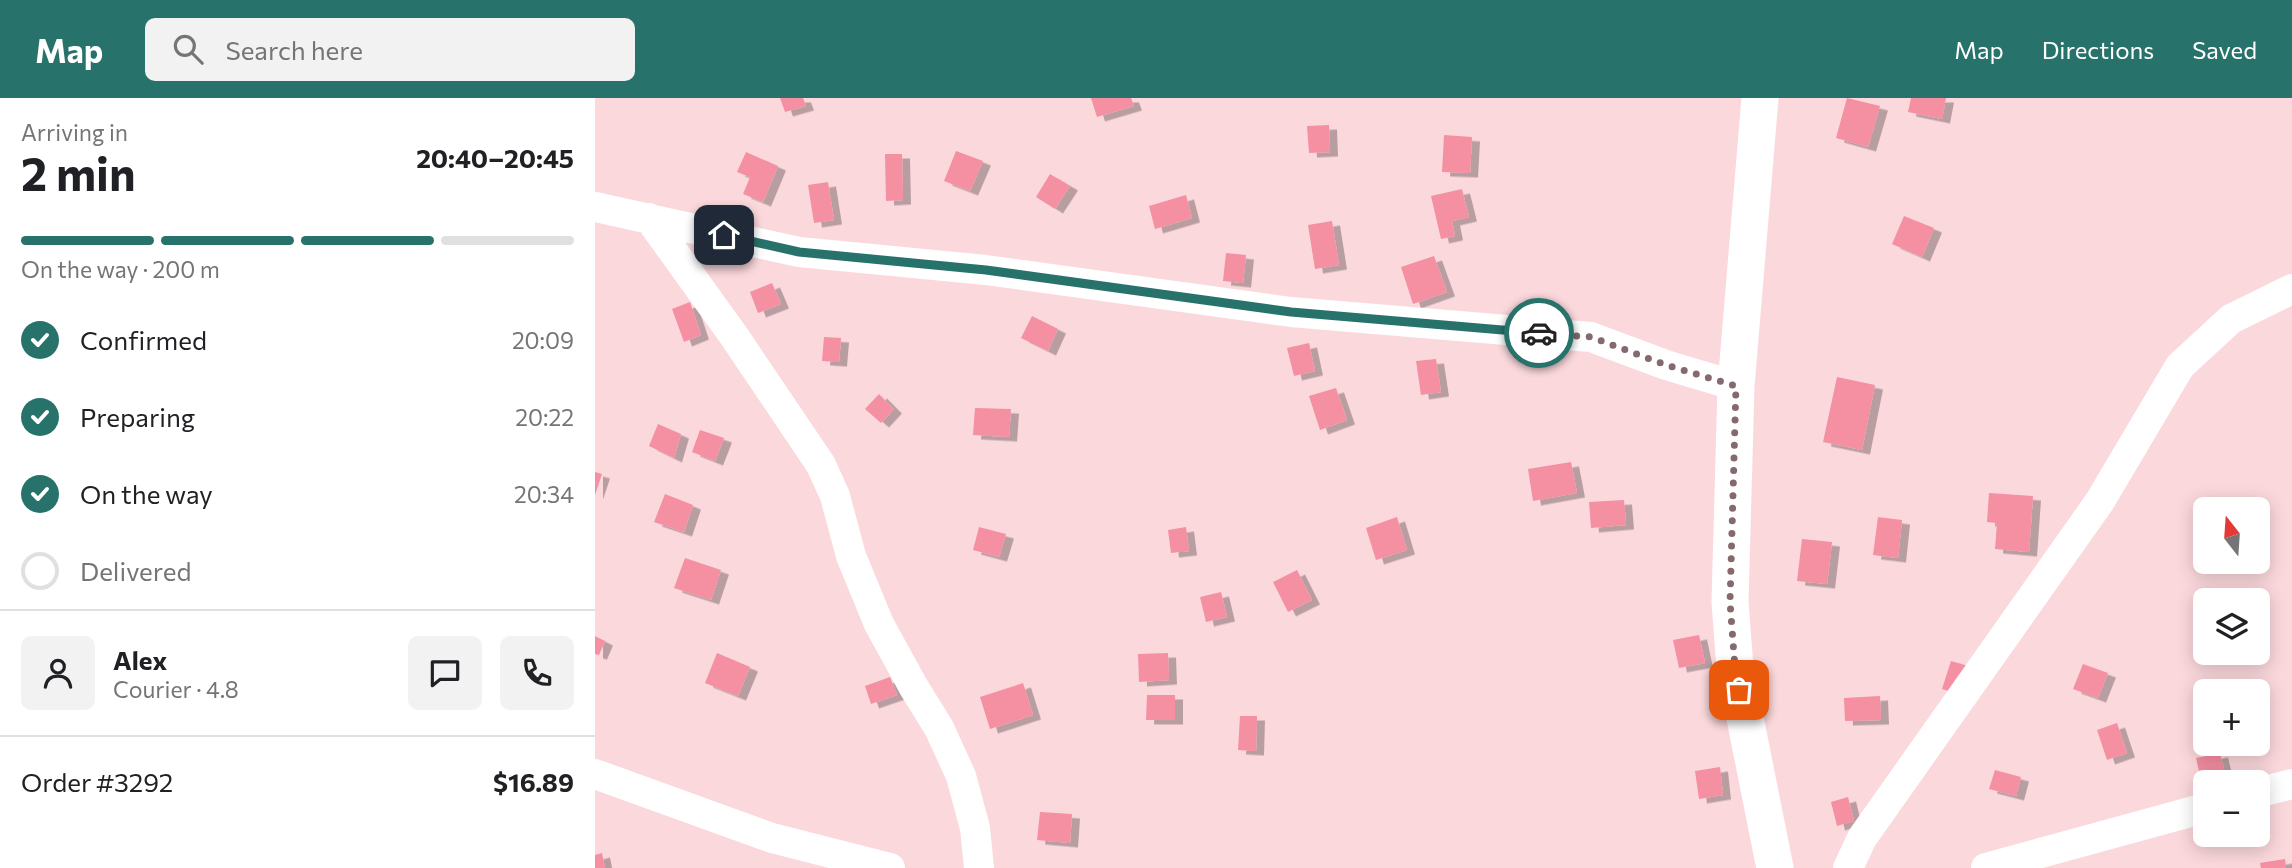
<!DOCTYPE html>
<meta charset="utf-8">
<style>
body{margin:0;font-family:Commissioner,sans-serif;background:#f2f2f2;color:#202124;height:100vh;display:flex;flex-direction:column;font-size:26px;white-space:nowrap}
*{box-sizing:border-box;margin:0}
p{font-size:23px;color:#757577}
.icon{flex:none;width:38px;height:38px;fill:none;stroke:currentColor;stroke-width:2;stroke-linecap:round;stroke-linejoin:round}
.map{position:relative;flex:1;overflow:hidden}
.sheet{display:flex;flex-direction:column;background:#fff;width:595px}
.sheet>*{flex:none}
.needle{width:46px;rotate:343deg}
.tools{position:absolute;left:1598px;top:399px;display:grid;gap:14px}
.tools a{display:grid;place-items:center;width:77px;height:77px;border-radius:10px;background:#fff;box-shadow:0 4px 18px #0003;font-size:35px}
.pin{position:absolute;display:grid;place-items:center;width:60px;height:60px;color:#fff;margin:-30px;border-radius:14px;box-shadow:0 4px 10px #0006}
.courier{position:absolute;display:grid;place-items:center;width:70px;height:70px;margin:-35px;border:5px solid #28726c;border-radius:50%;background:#fff;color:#222;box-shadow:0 2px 9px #0007}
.head em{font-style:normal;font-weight:700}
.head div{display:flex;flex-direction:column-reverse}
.head{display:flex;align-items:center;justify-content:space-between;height:119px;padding:0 21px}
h1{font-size:46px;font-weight:700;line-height:52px}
.bar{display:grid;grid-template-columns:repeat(4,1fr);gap:10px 7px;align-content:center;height:84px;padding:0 21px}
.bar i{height:9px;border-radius:5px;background:#e0e0e0}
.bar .current{background:#28726c}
.bar p{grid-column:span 4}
.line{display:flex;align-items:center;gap:18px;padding:0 21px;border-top:2px solid #e0e0e0}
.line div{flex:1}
.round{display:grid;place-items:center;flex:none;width:74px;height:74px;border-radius:10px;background:#f2f2f2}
ol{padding:0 21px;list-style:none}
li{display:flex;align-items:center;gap:21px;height:77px}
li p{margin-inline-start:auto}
li .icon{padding:7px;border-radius:50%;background:#28726c;color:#fff;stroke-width:4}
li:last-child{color:#757577}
li i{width:38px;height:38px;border:4px solid #e0e0e0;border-radius:50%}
header{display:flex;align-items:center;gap:42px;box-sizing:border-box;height:98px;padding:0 35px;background:#28726c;color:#fff}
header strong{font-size:33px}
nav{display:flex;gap:38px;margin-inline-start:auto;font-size:24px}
.search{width:490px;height:63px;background:#f2f2f2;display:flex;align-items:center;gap:18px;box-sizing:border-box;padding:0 24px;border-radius:10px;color:#757577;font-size:26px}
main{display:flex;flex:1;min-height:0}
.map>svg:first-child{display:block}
</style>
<header>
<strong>Map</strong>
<div class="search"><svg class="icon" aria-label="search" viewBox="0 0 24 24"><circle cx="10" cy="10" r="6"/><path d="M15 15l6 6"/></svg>Search here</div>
<nav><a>Map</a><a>Directions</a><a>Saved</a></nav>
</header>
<main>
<section class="sheet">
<div class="head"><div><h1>2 min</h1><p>Arriving in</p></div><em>20:40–20:45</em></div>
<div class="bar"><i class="current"></i><i class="current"></i><i class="current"></i><i></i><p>On the way · 200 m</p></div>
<ol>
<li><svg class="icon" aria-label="check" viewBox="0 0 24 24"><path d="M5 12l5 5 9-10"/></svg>Confirmed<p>20:09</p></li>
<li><svg class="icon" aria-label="check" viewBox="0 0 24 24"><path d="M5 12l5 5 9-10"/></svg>Preparing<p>20:22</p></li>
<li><svg class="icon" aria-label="check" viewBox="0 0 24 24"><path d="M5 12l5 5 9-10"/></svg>On the way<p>20:34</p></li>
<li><i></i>Delivered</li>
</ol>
<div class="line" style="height:126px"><a class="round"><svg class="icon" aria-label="person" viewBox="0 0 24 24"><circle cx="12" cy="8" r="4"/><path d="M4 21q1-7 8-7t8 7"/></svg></a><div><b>Alex</b><p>Courier · 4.8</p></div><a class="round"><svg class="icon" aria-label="chat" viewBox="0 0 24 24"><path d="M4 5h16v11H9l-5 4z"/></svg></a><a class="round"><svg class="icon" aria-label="phone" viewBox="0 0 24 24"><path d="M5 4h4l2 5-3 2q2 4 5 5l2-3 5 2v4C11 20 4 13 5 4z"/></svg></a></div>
<div class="line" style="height:91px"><div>Order #3292</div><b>$16.89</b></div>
</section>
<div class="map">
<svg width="1697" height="770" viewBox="0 0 1697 770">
<defs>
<filter id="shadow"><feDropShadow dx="8" dy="4.5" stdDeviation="0" flood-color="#0004"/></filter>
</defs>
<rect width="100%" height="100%" fill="#fbd8dc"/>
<path fill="#f58fa2" filter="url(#shadow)" d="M 185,0 L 208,0 L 211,8 L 190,14 Z
M 496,0 L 536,0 L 539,8 L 502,19 Z
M 1252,0 L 1285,8 L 1273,49 L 1241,40 Z
M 1316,0 L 1351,0 L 1347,21 L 1313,14 Z
M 734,27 L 735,54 L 714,55 L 712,28 Z
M 849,37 L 877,39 L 875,75 L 847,74 Z
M 361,53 L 388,63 L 375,93 L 349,83 Z
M 151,54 L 183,68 L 168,104 L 148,96 L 155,79 L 142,74 Z
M 290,56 L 307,56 L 308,102 L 291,103 Z
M 455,76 L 475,88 L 460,111 L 441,99 Z
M 233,84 L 239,122 L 219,125 L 213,87 Z
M 867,91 L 874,119 L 857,123 L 860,138 L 846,141 L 836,98 Z
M 591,97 L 597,120 L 560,131 L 554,108 Z
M 1309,118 L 1339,130 L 1327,159 L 1297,146 Z
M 737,123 L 744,167 L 720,171 L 713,127 Z
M 631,155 L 651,157 L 648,185 L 628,183 Z
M 839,158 L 852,194 L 818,206 L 806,169 Z
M 177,185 L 186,206 L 163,215 L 155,194 Z
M 95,204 L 106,237 L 89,244 L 77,211 Z
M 437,218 L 463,231 L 453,253 L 426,240 Z
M 229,239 L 246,240 L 244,264 L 227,263 Z
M 714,245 L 720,273 L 699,278 L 692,250 Z
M 841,261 L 846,294 L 826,297 L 821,263 Z
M 1242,279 L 1280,287 L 1267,352 L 1228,344 Z
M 741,290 L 752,322 L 725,332 L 714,298 Z
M 284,296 L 299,311 L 286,325 L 270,311 Z
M 380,310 L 416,311 L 414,339 L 378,337 Z
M 63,326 L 86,336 L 79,360 L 54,348 Z
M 105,332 L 129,340 L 120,363 L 97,354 Z
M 976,364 L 982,395 L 938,403 L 933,371 Z
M 0,374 L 7,376 L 0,397 Z
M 1394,395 L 1438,398 L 1434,454 L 1400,451 L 1402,425 L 1392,424 Z
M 70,396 L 98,407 L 89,434 L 59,424 Z
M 1029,402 L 1031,427 L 996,430 L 994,404 Z
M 802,419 L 812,452 L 781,462 L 771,430 Z
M 1283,419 L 1307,422 L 1303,460 L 1278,457 Z
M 384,429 L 411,436 L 404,459 L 378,452 Z
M 591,429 L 594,453 L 576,455 L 573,432 Z
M 1207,441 L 1237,444 L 1232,486 L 1202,483 Z
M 90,460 L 126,472 L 116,502 L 79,490 Z
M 702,472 L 717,502 L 693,514 L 678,484 Z
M 626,494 L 632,519 L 611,524 L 605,499 Z
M 1104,537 L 1110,565 L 1084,570 L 1078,542 Z
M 0,538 L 10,543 L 4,557 L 0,556 Z
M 122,555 L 155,569 L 143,598 L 110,585 Z
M 573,555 L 574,582 L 544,584 L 543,556 Z
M 1356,563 L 1377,569 L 1367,597 L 1347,591 Z
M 1488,566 L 1513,575 L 1503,600 L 1478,591 Z
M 295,579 L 302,597 L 276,606 L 270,588 Z
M 428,585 L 438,617 L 395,631 L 385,599 Z
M 552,597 L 580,597 L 580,622 L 551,622 Z
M 1285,598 L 1286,622 L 1250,623 L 1249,600 Z
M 645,618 L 662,618 L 661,653 L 643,652 Z
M 1522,625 L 1532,655 L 1512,662 L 1502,632 Z
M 1625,655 L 1632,684 L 1610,684 L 1609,695 L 1601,660 Z
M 1125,669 L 1128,697 L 1104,701 L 1100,673 Z
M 1400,672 L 1426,679 L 1421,698 L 1394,691 Z
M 1253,699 L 1259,723 L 1242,728 L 1236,704 Z
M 445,714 L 477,716 L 475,745 L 442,742 Z
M 7,755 L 10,770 L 0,770 L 0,757 Z
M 1690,761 L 1691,770 L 1666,770 L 1665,765 Z"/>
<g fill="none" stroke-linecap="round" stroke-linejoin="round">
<path stroke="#fff" stroke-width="30" d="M 0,109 L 204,154 L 391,172 L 696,214 L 996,239 L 1071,267 L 1141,288
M 54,120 L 139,238 L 226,367 L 240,398 L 256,458 L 284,526 L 318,588 L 344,630 L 366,678 L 380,730 L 384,770
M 0,676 L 177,740 L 295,770
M 1662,695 L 1697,686
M 1253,770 L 1267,740 L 1505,403 L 1585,268 L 1636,221 L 1697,191
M 1391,770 L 1610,710"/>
<path stroke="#fff" stroke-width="37" d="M 1165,0 L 1141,288 L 1135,504 L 1140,570 L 1180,770"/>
</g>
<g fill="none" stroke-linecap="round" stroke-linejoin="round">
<path stroke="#846a6d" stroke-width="7" stroke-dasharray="0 12.6" d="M 944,235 L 996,239 L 1071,267 L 1141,288 L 1135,504 L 1140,570 L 1144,592"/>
<path stroke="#28726c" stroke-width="9" d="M 129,137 L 204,154 L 391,172 L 696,214 L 944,235"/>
</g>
</svg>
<div class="tools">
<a><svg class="needle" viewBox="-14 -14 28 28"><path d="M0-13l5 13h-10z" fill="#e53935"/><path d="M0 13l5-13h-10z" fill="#757577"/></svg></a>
<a><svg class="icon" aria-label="layers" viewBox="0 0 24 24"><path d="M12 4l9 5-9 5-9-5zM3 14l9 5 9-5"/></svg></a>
<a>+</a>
<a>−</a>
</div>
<div class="pin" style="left:1144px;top:592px;background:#ea580c"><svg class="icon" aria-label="bag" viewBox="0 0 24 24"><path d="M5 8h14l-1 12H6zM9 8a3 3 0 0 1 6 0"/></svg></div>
<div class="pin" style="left:129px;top:137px;background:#1f2937"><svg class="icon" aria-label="home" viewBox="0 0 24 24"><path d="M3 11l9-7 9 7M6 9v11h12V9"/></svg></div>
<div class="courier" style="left:944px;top:235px"><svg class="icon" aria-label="car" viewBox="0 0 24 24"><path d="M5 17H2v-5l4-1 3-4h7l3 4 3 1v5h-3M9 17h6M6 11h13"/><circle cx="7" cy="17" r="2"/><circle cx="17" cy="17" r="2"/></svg></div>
</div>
</main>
